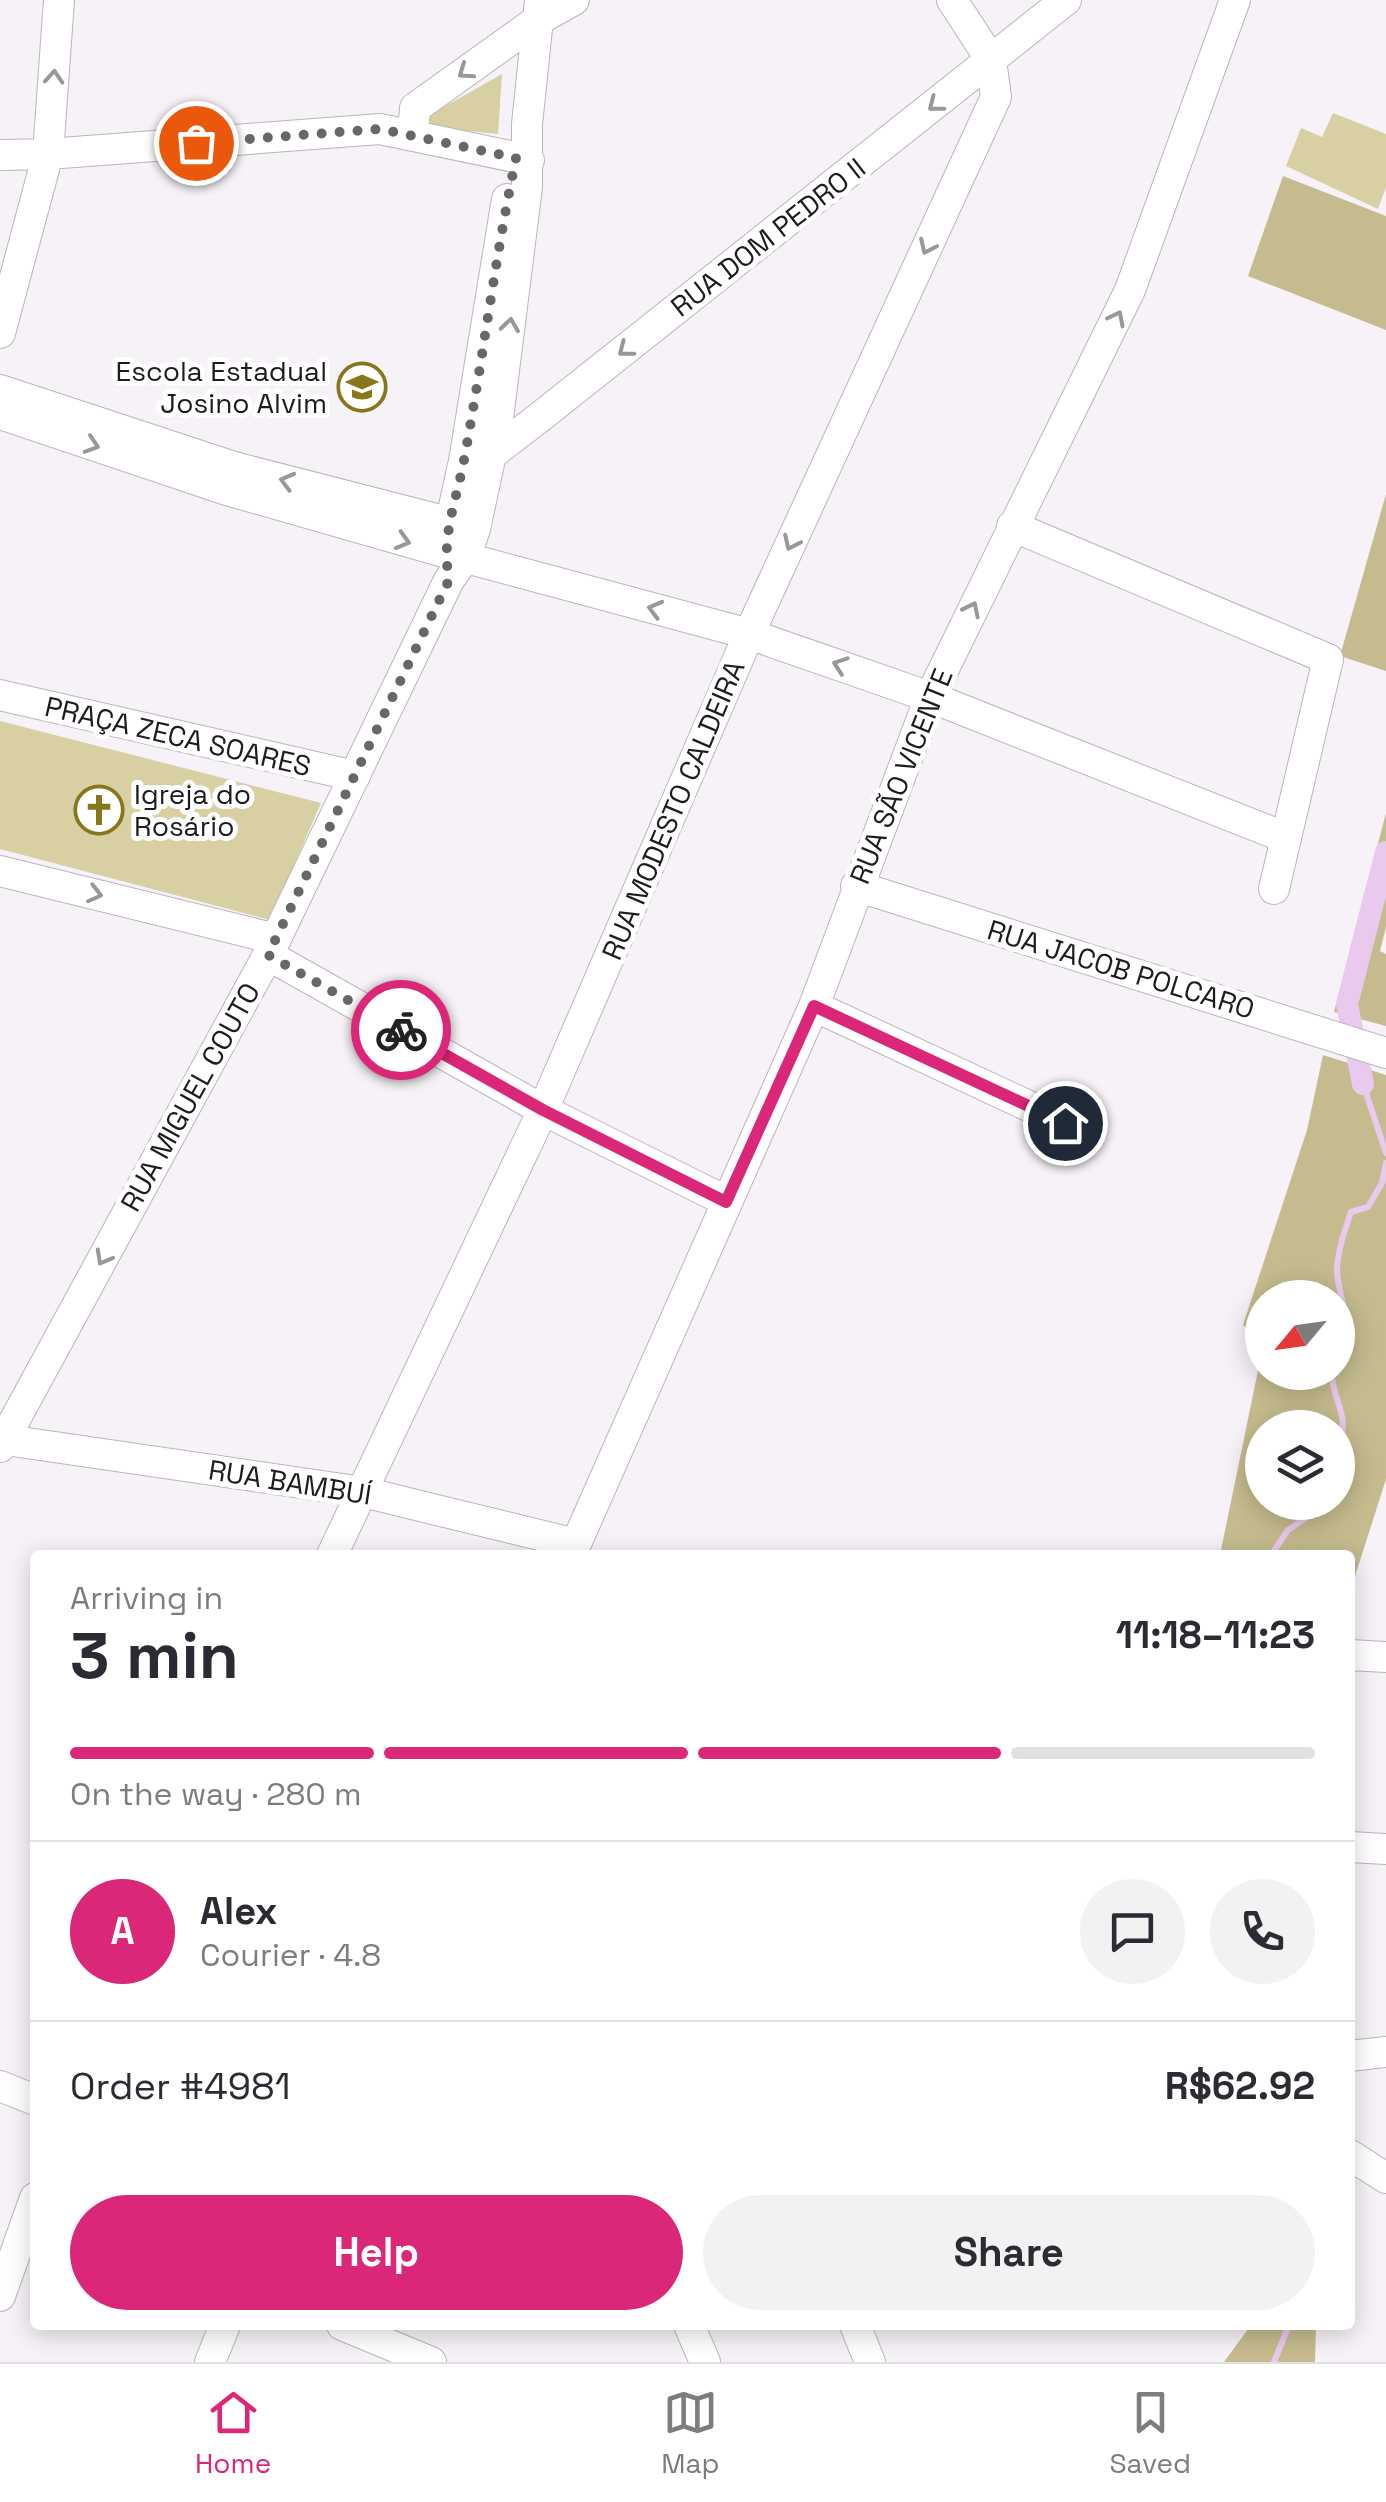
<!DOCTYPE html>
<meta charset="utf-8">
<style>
body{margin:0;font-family:"Space Grotesk",sans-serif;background:#f2f2f3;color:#2b2b33;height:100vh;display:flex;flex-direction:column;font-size:38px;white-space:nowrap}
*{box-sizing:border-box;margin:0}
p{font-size:32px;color:#7c7c81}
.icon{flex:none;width:55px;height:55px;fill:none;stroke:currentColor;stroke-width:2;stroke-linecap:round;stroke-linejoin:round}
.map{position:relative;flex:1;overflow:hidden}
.sheet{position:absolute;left:30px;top:1550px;width:1325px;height:780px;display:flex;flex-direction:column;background:#fff;border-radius:10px;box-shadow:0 5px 25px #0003}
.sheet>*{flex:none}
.needle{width:65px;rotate:241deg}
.fabs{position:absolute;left:1245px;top:1280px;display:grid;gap:20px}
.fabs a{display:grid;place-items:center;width:110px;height:110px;border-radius:50%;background:#fff;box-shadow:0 5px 25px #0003;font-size:50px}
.pin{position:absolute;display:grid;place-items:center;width:85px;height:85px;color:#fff;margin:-42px;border:5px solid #fff;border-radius:50%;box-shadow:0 2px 10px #0007}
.courier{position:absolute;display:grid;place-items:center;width:100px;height:100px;margin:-50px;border:8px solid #db2777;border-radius:50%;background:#fff;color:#222;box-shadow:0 2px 12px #0007}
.head em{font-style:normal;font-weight:700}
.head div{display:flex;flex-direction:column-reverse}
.head{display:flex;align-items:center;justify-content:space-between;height:170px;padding:0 40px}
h1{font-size:65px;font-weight:700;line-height:75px}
.bar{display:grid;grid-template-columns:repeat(4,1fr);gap:15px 10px;align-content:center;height:120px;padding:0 40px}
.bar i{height:12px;border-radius:8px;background:#e1e1e2}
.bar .active{background:#db2777}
.bar p{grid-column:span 4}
.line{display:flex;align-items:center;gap:25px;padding:0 40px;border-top:2px solid #e1e1e2}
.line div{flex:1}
.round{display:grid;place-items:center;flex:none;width:105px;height:105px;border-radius:52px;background:#f2f2f3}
.action{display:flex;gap:20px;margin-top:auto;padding:20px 40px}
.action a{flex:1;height:115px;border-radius:60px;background:#db2777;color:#fff;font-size:40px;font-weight:700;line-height:115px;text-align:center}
.action a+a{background:#f2f2f3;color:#2b2b33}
.tabs{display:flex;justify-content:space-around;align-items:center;height:140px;border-top:2px solid #e1e1e2;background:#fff;font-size:28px;color:#7c7c81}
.tabs a{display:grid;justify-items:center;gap:5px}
.tabs .active{color:#db2777}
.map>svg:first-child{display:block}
</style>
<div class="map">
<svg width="1386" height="2362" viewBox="0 0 1386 2362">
<rect width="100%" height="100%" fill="#f6f2f7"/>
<path fill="#d8cfa3" d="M 502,74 L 498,134 L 426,127 L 426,117 Z
M 1333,113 L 1386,134 L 1386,187 L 1378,209 L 1286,166 L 1301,128 L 1322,137 Z
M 0,721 L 321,803 L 270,920 L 0,849 Z"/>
<path fill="#c5bb8e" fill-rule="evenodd" d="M 1283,176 L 1386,216 L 1386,330 L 1248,276 Z
M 1386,494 L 1386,671 L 1340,656 Z
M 1386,813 L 1386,927 L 1380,951 L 1386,954 L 1386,1026 L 1334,1012 Z
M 1323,1055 L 1386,1075 L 1386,1479 L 1350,1592 L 1350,1555 L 1220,1555 L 1262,1351 L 1262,1372 L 1338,1372 L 1338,1298 L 1262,1298 L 1262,1342 L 1243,1325 L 1307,1130 ZM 1262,1428 L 1338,1428 L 1338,1502 L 1262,1502 Z
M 1251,2325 L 1316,2325 L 1315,2362 L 1224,2362 Z"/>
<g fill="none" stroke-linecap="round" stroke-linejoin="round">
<path stroke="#eac9ef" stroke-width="6" d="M 1363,1084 L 1386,1153
M 1338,1356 C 1359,1330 1337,1298 1337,1269 C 1338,1249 1345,1230 1351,1212 L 1368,1207 L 1382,1183 L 1386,1163
M 1332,1372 C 1331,1400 1352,1415 1338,1445
M 1271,1555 L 1288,1530 L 1307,1517 L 1312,1502
M 1274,2362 L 1289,2325"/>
<path stroke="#eac9ef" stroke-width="22" d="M 1363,1084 L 1347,1004 L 1386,852"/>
<g stroke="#b9b5ba" stroke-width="32">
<path id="minor" d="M 413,134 L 415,108 L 538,20 L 574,0
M 0,155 L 48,154 L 380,129 L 529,160
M 0,333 L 48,154 L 59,0
M 0,390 L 234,467 L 475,529
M 0,414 L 227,490 L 444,552 L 749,634 L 930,697 L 1284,837
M 464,461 L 492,454 L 540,417 L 1066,0
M 1012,526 L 1328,659 L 1274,889
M 446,543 L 464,461 L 507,199
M 0,695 L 355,776
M 0,871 L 276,939
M 856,886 L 1386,1053
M 268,955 L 543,1110 L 726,1201
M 814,1006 L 1065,1123
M 0,1439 L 363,1492 L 576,1544
M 0,1447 L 268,955 L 449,580 L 465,558 L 475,529 L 497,426 L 527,187 L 527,124 L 540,0
M 332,1555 L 543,1110 L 749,634 L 996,97 L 991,60 L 952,0
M 571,1555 L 814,1006 L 930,697 L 1130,290 L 1235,0
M 1350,1657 L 1350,1655 L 1386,1657
M 1350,1847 L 1386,1849
M 1350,2056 L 1386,2052
M 0,2086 L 35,2100
M 1350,2155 L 1386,2178
M 0,2296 L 35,2198
M 342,2325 L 431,2362
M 689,2325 L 705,2362
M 855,2325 L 870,2362
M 210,2362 L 225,2325"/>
</g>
<use href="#minor" stroke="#fff" stroke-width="30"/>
</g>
<defs><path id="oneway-chevron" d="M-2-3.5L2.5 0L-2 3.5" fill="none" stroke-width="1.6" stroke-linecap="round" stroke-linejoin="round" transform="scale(2.5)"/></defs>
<g stroke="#999899">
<use href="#oneway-chevron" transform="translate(465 72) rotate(145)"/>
<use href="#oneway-chevron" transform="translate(54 77) rotate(-86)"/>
<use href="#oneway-chevron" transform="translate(935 105) rotate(142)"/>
<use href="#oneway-chevron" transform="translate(927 247) rotate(115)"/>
<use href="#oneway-chevron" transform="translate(1117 318) rotate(-63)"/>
<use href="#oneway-chevron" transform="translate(510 325) rotate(-82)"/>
<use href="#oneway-chevron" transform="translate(625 350) rotate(142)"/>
<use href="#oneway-chevron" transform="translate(92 445) rotate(18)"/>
<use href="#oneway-chevron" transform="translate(287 481) rotate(-165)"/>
<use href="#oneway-chevron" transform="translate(403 541) rotate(16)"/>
<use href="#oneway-chevron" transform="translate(791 543) rotate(115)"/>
<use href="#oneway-chevron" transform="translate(655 609) rotate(-165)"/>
<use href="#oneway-chevron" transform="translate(972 609) rotate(-64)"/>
<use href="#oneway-chevron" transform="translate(840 665) rotate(-161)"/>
<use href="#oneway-chevron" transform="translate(95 894) rotate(14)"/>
<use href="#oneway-chevron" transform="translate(103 1258) rotate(119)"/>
</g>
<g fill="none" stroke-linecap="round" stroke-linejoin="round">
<path stroke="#686669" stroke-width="10" stroke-dasharray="0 18" d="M 196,143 L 380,129 L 516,158 C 495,258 483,359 464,460 C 456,503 441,535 449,580 L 268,955 L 401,1030"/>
<path stroke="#db2777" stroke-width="12" d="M 401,1030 L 543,1110 L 726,1202 L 814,1006 L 1065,1123"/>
</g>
<defs>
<g id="school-ring" transform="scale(2.5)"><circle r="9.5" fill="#fff" stroke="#88761a" stroke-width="1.5"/><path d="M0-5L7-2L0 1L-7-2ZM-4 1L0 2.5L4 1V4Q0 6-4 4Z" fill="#88761a"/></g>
<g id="church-ring" transform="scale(2.5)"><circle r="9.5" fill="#fff" stroke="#88761a" stroke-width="1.5"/><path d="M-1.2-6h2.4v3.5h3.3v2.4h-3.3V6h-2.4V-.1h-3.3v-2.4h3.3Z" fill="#88761a"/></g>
</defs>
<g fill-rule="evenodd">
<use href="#school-ring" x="362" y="387"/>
<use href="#church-ring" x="99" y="810"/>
</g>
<g text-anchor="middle" stroke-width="10" stroke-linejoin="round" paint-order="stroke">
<g font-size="28" fill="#1c1b1d" stroke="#fff">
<text transform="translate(768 237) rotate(-38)" y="10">RUA DOM PEDRO II</text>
<text transform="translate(178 736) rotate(13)" y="10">PRAÇA ZECA SOARES</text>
<text transform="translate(901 776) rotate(-68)" y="10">RUA SÃO VICENTE</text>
<text transform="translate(673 810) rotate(-67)" y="10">RUA MODESTO CALDEIRA</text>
<text transform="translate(1121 969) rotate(17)" y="10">RUA JACOB POLCARO</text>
<text transform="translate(190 1097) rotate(-61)" y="10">RUA MIGUEL COUTO</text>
<text transform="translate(290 1482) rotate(9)" y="10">RUA BAMBUÍ</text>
</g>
<g font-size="28" fill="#1c1b1d" stroke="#fff" text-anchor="end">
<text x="327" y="381">Escola Estadual<tspan x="327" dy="32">Josino Alvim</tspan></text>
<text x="134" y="804" text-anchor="start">Igreja do<tspan x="134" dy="32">Rosário</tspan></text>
</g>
</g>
</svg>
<div class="fabs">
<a><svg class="needle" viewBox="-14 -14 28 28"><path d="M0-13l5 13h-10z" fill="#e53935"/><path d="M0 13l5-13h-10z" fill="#7c7c81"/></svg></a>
<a><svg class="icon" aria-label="layers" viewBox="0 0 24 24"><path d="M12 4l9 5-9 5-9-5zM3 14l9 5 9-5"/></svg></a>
</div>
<div class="pin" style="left:196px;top:143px;background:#ea580c"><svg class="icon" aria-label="bag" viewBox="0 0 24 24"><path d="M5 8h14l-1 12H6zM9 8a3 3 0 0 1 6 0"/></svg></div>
<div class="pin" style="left:1065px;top:1123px;background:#1f2937"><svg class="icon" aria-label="home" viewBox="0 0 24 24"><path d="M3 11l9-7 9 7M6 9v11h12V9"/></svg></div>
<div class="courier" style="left:401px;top:1030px"><svg class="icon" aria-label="bike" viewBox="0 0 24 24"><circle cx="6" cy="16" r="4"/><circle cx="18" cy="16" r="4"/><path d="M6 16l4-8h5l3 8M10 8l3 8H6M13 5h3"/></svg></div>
<section class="sheet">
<div class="head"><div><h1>3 min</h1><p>Arriving in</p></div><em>11:18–11:23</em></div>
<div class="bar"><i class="active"></i><i class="active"></i><i class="active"></i><i></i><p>On the way · 280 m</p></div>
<div class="line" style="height:180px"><b class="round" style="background:#db2777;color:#fff">A</b><div><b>Alex</b><p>Courier · 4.8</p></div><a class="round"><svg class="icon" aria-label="chat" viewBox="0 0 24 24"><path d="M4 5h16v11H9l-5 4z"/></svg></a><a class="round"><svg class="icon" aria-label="phone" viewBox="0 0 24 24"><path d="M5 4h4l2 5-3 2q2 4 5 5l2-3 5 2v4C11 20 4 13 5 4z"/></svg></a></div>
<div class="line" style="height:130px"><div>Order #4981</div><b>R$62.92</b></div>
<div class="action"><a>Help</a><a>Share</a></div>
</section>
</div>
<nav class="tabs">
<a class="active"><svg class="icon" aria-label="home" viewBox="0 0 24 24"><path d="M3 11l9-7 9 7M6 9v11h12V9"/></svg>Home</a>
<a><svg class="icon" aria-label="map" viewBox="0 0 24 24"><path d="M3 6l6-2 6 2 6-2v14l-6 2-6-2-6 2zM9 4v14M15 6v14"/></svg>Map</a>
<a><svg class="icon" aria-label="saved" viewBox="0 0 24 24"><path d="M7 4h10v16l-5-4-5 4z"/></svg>Saved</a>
</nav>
